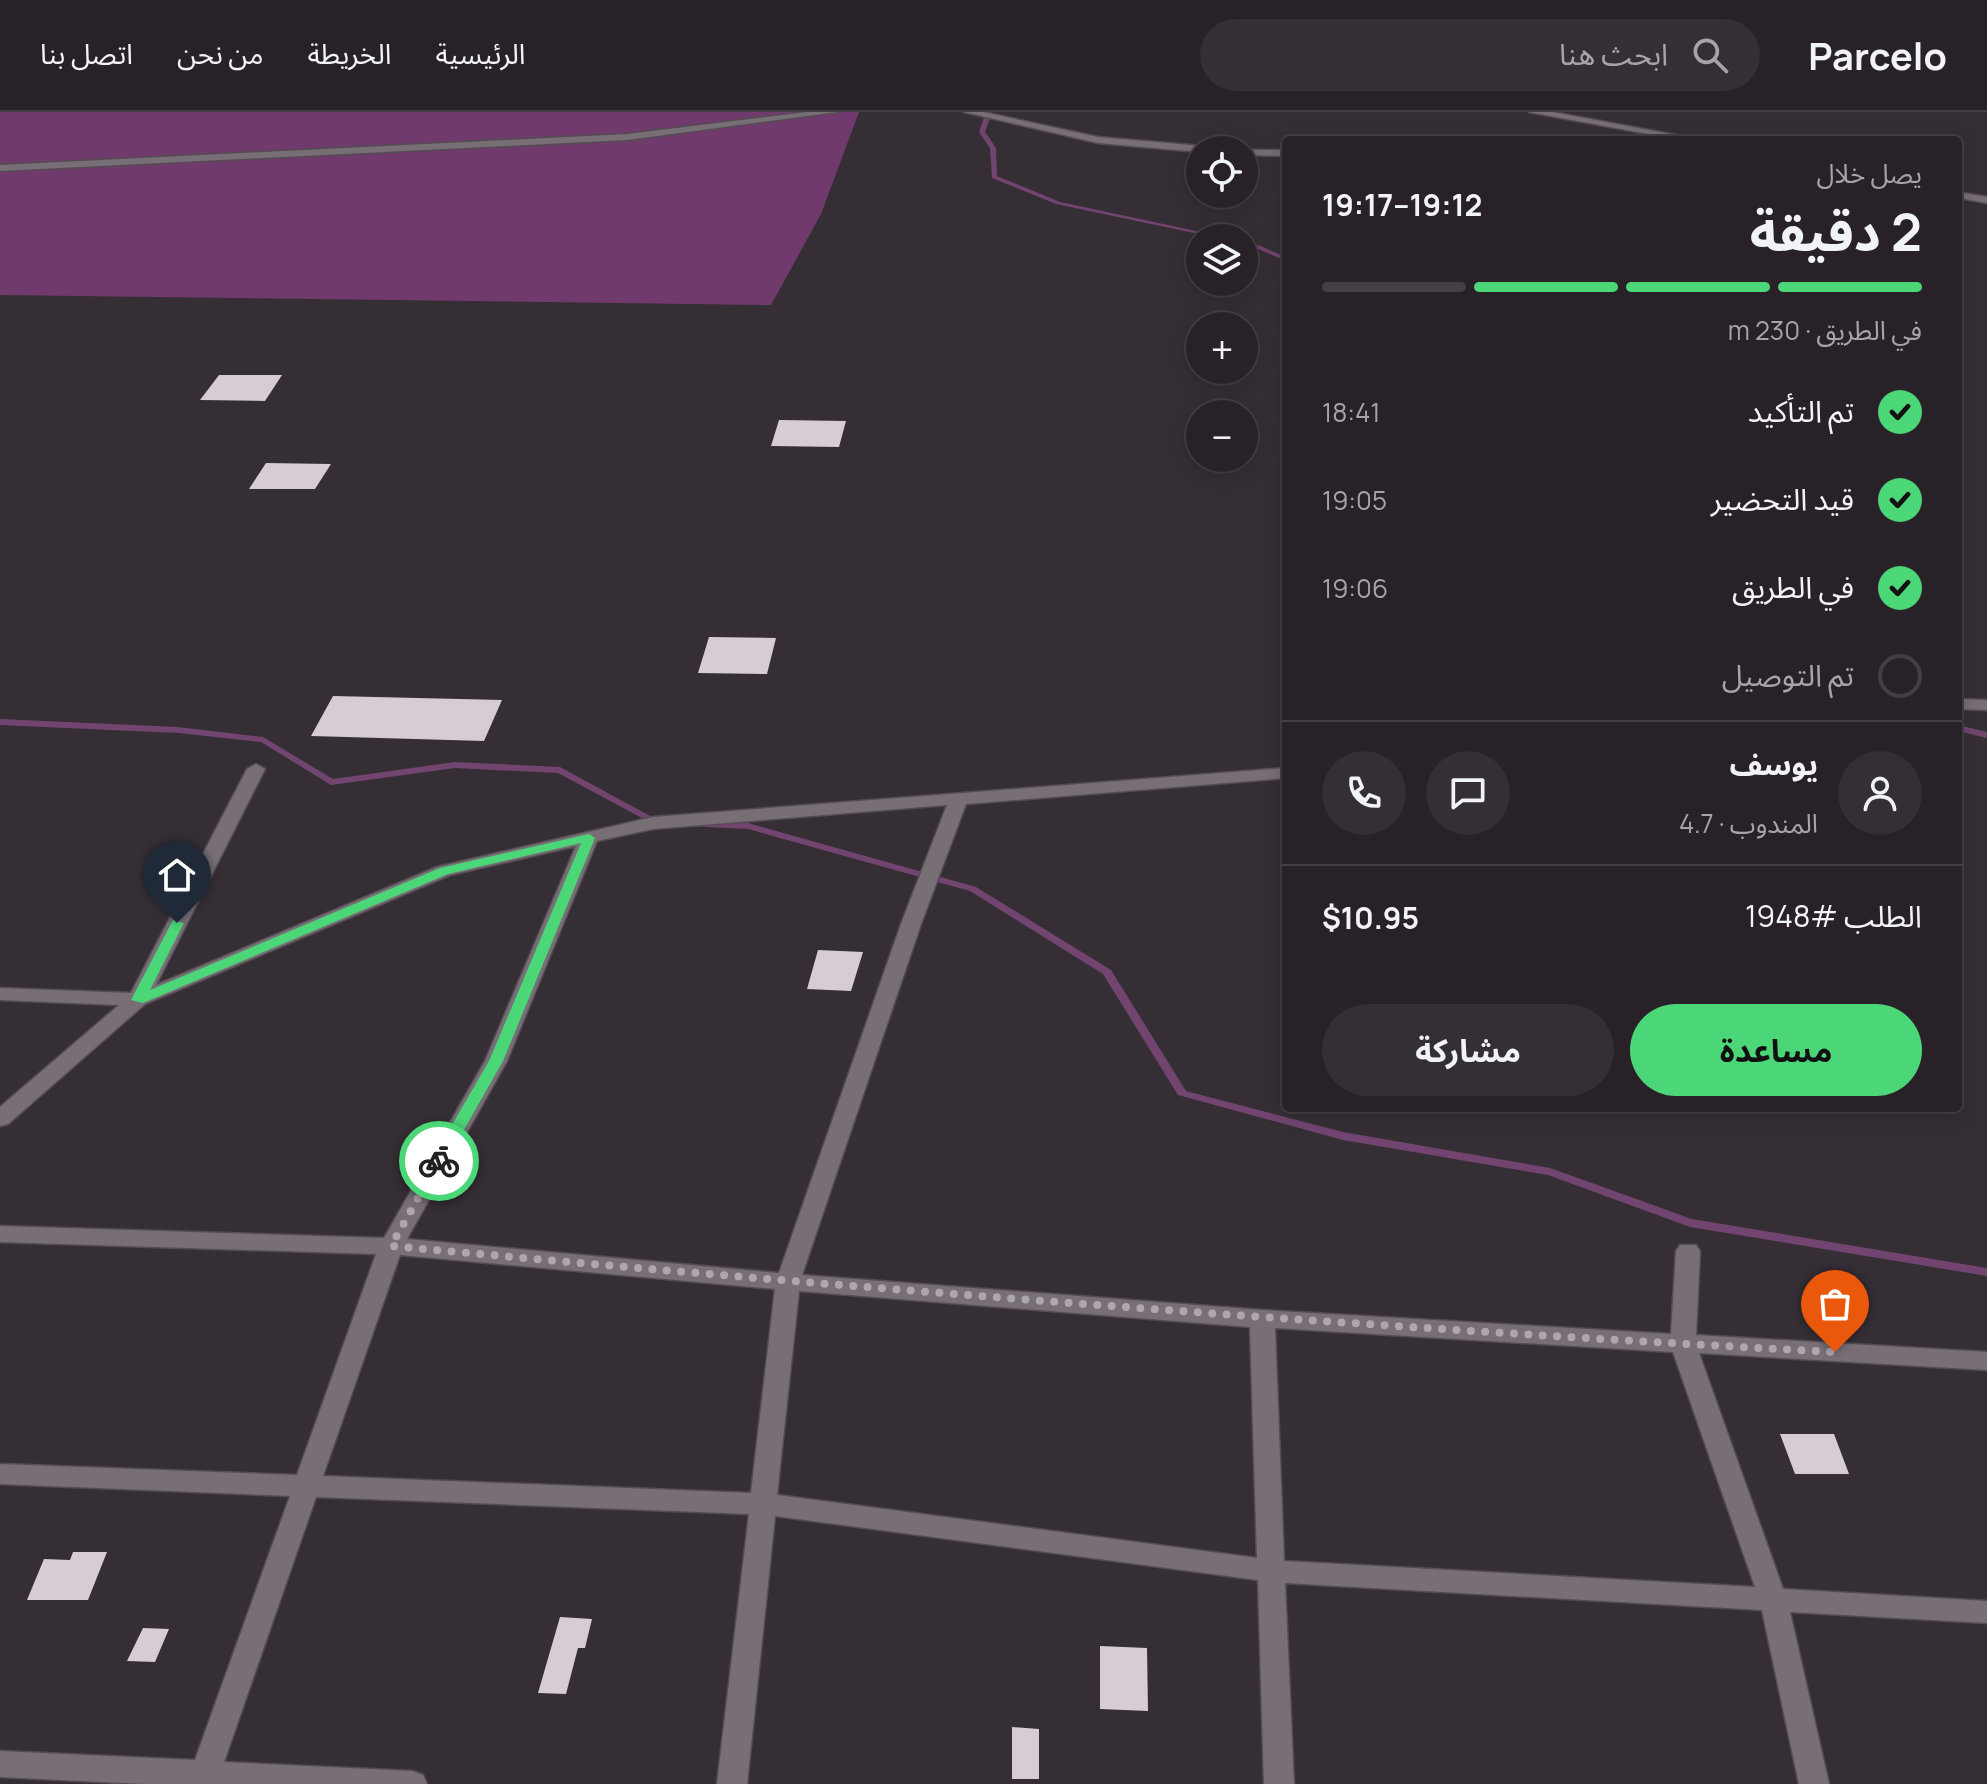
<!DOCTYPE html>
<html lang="ar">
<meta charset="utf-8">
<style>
body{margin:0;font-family:Manrope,"Noto Sans Arabic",sans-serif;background:#342f34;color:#f1f3f6;direction:rtl;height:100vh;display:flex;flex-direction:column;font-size:30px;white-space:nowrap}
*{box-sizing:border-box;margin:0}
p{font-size:26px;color:#a5a4a8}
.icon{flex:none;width:44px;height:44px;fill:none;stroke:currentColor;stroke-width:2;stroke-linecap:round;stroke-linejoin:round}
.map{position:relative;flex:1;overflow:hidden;direction:ltr}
.side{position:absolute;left:1282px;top:24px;width:680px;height:976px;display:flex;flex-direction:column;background:#282228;border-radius:8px;box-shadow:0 4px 20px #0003,0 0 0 2px #443f45;direction:rtl}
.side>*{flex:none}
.tools{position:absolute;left:1186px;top:24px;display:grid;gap:16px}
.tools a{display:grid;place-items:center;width:72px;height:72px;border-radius:50%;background:#282228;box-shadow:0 4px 20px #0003,0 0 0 2px #443f45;font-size:40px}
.pin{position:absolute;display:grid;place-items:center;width:68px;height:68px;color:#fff;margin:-82px -34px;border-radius:50% 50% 50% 0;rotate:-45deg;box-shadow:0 0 8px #0007}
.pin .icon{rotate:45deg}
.courier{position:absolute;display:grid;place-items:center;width:80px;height:80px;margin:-40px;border:6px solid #4bd677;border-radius:50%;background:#fff;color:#222;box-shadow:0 2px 10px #0007}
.head em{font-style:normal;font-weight:700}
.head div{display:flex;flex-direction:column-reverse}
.head{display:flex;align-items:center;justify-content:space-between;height:136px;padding:0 40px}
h1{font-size:52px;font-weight:700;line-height:60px}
.bar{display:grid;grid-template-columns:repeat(4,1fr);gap:12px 8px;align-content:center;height:96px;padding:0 40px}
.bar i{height:10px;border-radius:6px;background:#443f45}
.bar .selected{background:#4bd677}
.bar p{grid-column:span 4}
.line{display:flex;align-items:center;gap:20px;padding:0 40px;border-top:2px solid #443f45}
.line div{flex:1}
.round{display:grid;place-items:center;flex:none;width:84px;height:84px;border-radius:42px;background:#342f34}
ol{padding:0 40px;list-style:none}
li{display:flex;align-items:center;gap:24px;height:88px}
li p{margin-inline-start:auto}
li .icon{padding:8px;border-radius:50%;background:#4bd677;color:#111;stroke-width:4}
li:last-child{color:#a5a4a8}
li i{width:44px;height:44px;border:4px solid #443f45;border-radius:50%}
.cta{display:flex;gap:16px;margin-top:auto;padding:16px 40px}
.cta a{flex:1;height:92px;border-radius:48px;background:#4bd677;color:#111;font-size:32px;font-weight:700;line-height:92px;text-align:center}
.cta a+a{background:#342f34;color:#f1f3f6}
header{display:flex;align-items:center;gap:48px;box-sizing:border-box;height:112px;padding:0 40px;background:#282228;border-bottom:2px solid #443f45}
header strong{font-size:38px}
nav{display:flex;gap:44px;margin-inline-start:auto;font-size:28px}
.search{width:560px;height:72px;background:#342f34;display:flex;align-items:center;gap:20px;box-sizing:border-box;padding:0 28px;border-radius:44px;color:#a5a4a8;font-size:30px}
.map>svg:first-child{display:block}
</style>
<header>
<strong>Parcelo</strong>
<div class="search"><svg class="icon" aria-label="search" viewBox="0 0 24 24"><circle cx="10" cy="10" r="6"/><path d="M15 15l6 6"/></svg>ابحث هنا</div>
<nav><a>الرئيسية</a><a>الخريطة</a><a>من نحن</a><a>اتصل بنا</a></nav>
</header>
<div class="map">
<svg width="1987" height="1672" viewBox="0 0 1987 1672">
<rect width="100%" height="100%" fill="#362e35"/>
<path fill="#713a6d" d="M 0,0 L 859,0 L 821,102 L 771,193 L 0,183 Z"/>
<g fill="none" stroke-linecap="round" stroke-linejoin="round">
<path fill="#71456f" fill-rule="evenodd" d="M 986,0 L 992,0 L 985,20 L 996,36 L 997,64 L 1060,90 L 1229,126 L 1218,126 L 1056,92 L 992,66 L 990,36 L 979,20 Z
M 1244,127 L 1286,145 L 1286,149 L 1244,131 Z
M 0,607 L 178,615 L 263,625 L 333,667 L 455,650 L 560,655 L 663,711 L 661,713 L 655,713 L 558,661 L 455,656 L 331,673 L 261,630 L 178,621 L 0,613 Z
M 1958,613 L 1987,620 L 1987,626 L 1958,619 Z
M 690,709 L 748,711 L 976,775 L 1111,858 L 1186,979 L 1343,1020 L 1550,1056 L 1692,1107 L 1987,1156 L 1987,1164 L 1690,1115 L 1548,1063 L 1343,1028 L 1178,983 L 1103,862 L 970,779 L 748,717 L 687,714 L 685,712 L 687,710 Z"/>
</g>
<path fill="#d7ccd5" d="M 219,263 L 282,263 L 265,289 L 200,288 Z
M 779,308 L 846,309 L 839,335 L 771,334 Z
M 266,351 L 331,352 L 315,377 L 249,377 Z
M 709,525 L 776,526 L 767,562 L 698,561 Z
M 333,584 L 502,588 L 484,629 L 311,624 Z
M 818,838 L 863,840 L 851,879 L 807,877 Z
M 1780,1322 L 1834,1322 L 1849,1362 L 1795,1362 Z
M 73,1440 L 107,1440 L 88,1488 L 27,1488 L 44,1447 L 70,1448 Z
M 560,1505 L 592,1507 L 585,1536 L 578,1536 L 566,1582 L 538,1581 Z
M 143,1516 L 169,1517 L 155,1550 L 127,1549 Z
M 1100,1534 L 1147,1536 L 1148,1599 L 1100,1597 Z
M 1012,1615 L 1039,1617 L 1039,1667 L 1012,1667 Z"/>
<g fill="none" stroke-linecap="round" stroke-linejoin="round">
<g stroke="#534c52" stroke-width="3">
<path id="street" d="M 807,0 L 837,0 L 627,28 L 0,59 L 0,53 L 627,22 Z
M 964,0 L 983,0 L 1098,25 L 1213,35 L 1218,38 L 1200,40 L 1098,31 Z
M 1529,0 L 1552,0 L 1703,28 L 1680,28 Z
M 1240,38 L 1286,38 L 1286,44 L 1244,43 L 1244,38 Z
M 1958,80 L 1987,85 L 1987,91 L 1958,86 Z
M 1958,587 L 1987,588 L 1987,598 L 1958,597 Z
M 256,652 L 265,657 L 156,873 L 437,755 L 653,705 L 1286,656 L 1286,666 L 966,692 L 921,812 L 802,1163 L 1262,1198 L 1671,1222 L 1676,1139 L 1680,1133 L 1696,1133 L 1700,1139 L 1696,1223 L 1987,1240 L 1987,1258 L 1699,1241 L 1783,1477 L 1987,1489 L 1987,1511 L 1790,1500 L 1829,1672 L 1799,1672 L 1762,1498 L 1285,1471 L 1294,1672 L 1264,1672 L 1258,1468 L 775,1404 L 747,1672 L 717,1672 L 749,1402 L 316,1385 L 224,1650 L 412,1659 L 423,1663 L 427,1672 L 143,1672 L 0,1665 L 0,1639 L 195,1648 L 290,1384 L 0,1372 L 0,1352 L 297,1363 L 376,1142 L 0,1130 L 0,1114 L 384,1126 L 485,949 L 576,734 L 450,763 L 145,892 L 8,1012 L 0,1014 L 0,995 L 119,893 L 0,888 L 0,876 L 131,881 L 247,657 ZM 947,693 L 901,812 L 779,1161 L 407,1127 L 507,949 L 597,729 L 653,717 ZM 400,1143 L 775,1177 L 751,1381 L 323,1364 ZM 799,1179 L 1250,1215 L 1257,1446 L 777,1383 ZM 1275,1216 L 1673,1240 L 1755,1475 L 1284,1449 Z"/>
</g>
<use href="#street" fill="#776e76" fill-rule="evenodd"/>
</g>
<path fill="#4bd677" d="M 589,722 L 595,726 L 503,949 L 444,1053 L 431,1049 L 489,949 L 581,731 L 448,762 L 143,891 L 131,888 L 173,808 L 184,811 L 150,878 L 440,756 Z"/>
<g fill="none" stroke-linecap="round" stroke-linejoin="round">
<path stroke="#ada6ac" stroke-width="8" stroke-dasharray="0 14.4" d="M 439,1049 L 391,1134 C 872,1178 1353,1215 1835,1240"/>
</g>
</svg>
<div class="tools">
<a><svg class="icon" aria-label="locate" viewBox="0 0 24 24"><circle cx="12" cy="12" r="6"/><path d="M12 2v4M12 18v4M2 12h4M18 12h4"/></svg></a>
<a><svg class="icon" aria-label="layers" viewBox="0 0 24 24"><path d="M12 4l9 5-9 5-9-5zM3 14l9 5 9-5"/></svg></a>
<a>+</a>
<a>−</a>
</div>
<div class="pin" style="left:1835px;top:1240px;background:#ea580c"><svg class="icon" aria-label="bag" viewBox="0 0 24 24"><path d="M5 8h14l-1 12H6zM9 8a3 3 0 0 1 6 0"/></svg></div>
<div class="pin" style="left:177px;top:811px;background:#1f2937"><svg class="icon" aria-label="home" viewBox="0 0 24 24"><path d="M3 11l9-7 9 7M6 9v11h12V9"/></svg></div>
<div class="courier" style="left:439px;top:1049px"><svg class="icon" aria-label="bike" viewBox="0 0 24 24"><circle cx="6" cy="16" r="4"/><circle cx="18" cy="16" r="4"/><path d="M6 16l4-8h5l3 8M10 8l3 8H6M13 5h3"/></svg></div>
<section class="side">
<div class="head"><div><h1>2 دقيقة</h1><p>يصل خلال</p></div><em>19:12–19:17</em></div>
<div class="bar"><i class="selected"></i><i class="selected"></i><i class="selected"></i><i></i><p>في الطريق · 230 m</p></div>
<ol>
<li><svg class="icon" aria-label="check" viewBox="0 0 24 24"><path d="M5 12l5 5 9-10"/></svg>تم التأكيد<p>18:41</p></li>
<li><svg class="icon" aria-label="check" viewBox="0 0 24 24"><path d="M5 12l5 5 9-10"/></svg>قيد التحضير<p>19:05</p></li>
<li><svg class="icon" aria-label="check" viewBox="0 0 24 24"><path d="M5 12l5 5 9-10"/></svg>في الطريق<p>19:06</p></li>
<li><i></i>تم التوصيل</li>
</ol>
<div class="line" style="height:144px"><a class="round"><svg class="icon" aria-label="person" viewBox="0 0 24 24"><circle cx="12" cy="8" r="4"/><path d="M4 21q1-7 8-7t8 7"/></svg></a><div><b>يوسف</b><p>المندوب · 4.7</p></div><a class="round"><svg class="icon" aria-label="chat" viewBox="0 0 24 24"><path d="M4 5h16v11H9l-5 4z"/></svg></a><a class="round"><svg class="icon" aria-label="phone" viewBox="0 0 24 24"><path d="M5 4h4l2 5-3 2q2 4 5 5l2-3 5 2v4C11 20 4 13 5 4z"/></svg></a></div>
<div class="line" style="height:104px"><div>الطلب #1948</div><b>$10.95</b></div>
<div class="cta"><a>مساعدة</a><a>مشاركة</a></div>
</section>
</div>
